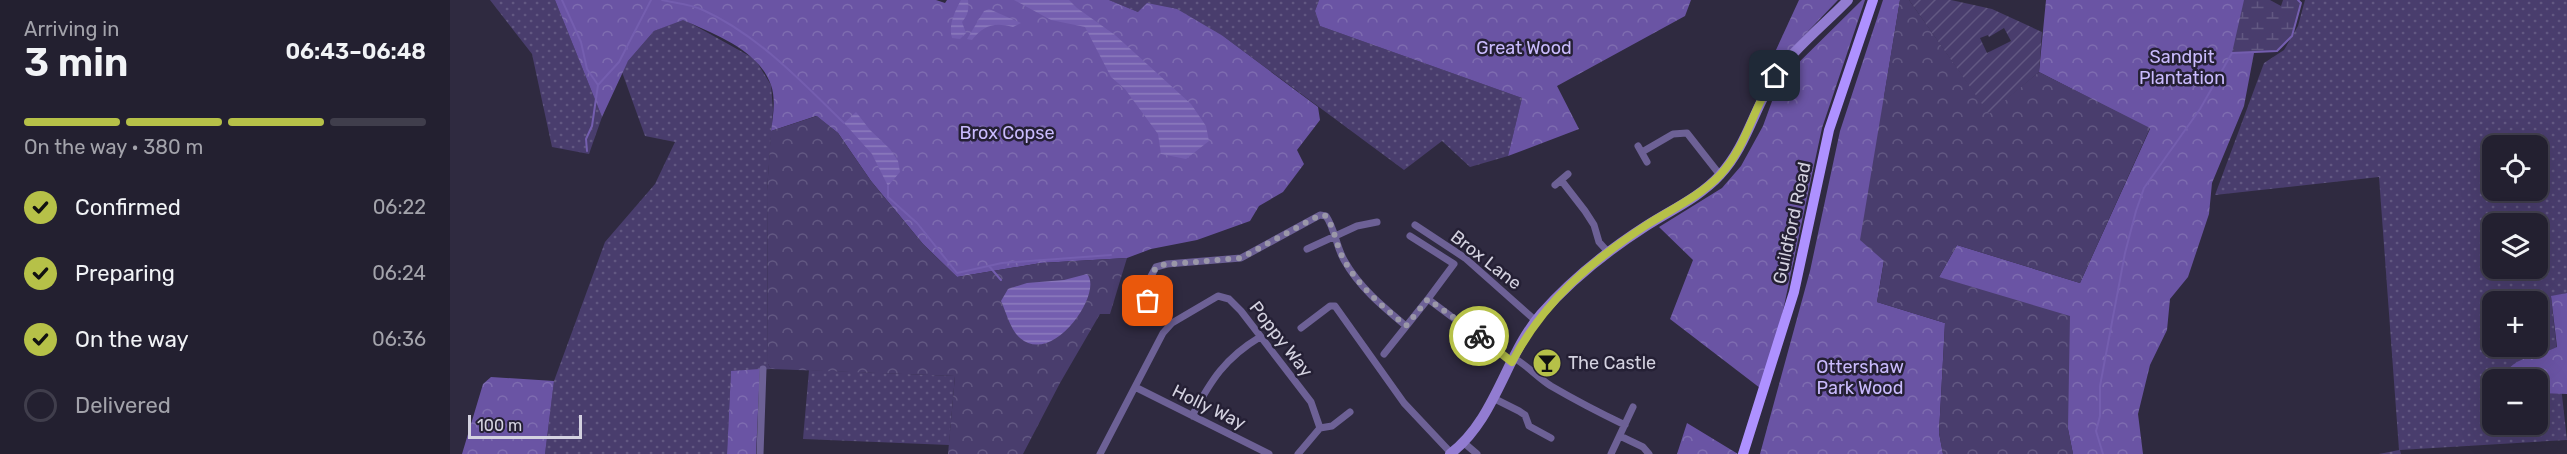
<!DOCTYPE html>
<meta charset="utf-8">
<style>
body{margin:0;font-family:Rubik,sans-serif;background:#2f2d3c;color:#f1f3f6;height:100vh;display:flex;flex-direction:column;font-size:22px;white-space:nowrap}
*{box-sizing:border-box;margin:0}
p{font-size:20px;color:#a3a3ab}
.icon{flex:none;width:33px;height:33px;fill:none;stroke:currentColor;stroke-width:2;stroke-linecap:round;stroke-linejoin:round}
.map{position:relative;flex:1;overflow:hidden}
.side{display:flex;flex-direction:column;background:#232030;width:450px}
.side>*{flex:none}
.tools{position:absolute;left:2032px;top:135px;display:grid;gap:12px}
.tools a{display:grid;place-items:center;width:66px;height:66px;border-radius:12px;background:#232030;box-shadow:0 6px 24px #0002,0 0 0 2px #403e4c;font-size:30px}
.scale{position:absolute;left:18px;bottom:15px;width:114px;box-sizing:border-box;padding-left:6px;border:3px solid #d4d2e0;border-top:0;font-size:16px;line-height:21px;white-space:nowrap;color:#d4d2e0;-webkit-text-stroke:4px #252035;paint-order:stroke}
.pin{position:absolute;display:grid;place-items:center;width:51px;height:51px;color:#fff;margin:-26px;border-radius:12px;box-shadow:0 3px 9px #0006}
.courier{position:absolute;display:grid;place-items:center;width:60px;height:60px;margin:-30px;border:4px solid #b6c148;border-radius:50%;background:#fff;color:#222;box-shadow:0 2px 8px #0007}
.summary em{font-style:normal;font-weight:600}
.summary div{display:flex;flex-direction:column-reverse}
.summary{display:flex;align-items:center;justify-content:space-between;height:102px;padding:0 24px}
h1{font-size:39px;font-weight:600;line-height:45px}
.bar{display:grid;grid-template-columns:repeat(4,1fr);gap:9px 6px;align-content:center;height:72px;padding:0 24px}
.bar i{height:8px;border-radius:4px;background:#403e4c}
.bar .active{background:#b6c148}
.bar p{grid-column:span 4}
ol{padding:0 24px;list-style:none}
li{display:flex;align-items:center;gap:18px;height:66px}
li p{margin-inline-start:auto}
li .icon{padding:6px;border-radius:50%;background:#b6c148;color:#111;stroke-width:4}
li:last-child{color:#a3a3ab}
li i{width:33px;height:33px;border:3px solid #403e4c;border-radius:50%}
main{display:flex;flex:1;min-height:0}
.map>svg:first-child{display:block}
</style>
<main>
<section class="side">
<div class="summary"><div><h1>3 min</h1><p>Arriving in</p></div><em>06:43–06:48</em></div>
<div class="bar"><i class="active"></i><i class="active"></i><i class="active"></i><i></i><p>On the way · 380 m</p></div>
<ol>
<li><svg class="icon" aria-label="check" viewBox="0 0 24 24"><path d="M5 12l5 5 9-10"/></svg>Confirmed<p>06:22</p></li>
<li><svg class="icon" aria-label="check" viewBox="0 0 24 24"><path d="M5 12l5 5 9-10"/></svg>Preparing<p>06:24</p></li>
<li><svg class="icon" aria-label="check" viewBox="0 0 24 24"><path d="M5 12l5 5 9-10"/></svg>On the way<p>06:36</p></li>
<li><i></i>Delivered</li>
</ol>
</section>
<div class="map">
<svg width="2117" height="454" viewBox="0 0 2117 454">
<defs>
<pattern id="grass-dots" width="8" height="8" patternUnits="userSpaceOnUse" patternTransform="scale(1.5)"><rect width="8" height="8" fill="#493d6d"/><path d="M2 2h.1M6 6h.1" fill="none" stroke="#625882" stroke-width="1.8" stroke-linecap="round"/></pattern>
<pattern id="forest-crowns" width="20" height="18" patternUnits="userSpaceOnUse" patternTransform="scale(1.5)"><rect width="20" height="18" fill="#6a54a4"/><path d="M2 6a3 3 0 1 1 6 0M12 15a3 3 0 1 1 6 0" fill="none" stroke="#7e6cb0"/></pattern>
<pattern id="wetland-marsh" width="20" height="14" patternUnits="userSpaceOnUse" patternTransform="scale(1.5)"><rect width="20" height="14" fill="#493d6d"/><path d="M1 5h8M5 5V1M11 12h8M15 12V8" fill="none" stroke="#625882"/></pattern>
<pattern id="park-crowns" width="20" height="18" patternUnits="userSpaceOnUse" patternTransform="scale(1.5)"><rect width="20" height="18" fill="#493d6d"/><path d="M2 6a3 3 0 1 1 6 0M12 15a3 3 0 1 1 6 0" fill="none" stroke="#625882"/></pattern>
<pattern id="garden-furrows" width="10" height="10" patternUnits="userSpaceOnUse" patternTransform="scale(1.5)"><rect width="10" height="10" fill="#493d6d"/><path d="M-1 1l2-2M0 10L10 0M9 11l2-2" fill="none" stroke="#625882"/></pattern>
<pattern id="water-rules" width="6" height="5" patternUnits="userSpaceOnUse" patternTransform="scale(1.5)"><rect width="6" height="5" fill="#745eaf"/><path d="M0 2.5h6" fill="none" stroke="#8d7cbd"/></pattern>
</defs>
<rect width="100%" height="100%" fill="#2f2a40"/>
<path fill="url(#grass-dots)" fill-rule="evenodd" d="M 40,0 L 105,0 L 152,117 L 139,154 L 102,147 L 82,54 Z
M 659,0 L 869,0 L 865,11 L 870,26 L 1072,98 L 1058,156 L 1020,167 L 992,141 L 954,170 L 773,36 L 688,12 Z
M 1855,0 L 2117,0 L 2117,293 L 2101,297 L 2117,440 L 1950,450 L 1951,454 L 1929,454 L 1949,450 L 1929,177 L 1765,195 L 1814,63 L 1834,50 L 1848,26 ZM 2043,146 L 2088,146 L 2088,190 L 2043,190 ZM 2043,224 L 2088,224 L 2088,268 L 2043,268 ZM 2043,302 L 2088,302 L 2088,346 L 2043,346 ZM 2043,380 L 2088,380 L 2088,424 L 2043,424 Z
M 233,19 L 305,59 L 321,85 L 323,110 L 317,191 L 318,364 L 321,369 L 281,372 L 277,454 L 95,454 L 104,381 L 155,242 L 205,184 L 225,142 L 195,136 L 172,72 L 178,61 L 204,31 Z
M 359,370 L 505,376 L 499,445 L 353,439 Z"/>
<path fill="url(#forest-crowns)" d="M 105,0 L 486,0 L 495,3 L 497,0 L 659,0 L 688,12 L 697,3 L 727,9 L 773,36 L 868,107 L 870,120 L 847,150 L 854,164 L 833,192 L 809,206 L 800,221 L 747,240 L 701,249 L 677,258 L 591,263 L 507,277 L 473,244 L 421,181 L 388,133 L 366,116 L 321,131 C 323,117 326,99 321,85 C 309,50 264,34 233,20 L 204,31 L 178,61 L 152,117 Z
M 869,0 L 1241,0 L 1235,16 L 1107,86 L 1129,129 L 1058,156 L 1072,98 L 870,26 L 865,11 Z
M 1349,0 L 1388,0 L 1325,66 L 1320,63 Z
M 1412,0 L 1415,0 L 1372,128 L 1331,320 L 1310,388 L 1220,319 L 1243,260 L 1209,227 L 1272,188 L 1291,166 L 1313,126 L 1329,82 Z
M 1433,0 L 1450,0 L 1434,97 L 1434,260 L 1427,302 L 1495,323 L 1489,433 L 1493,454 L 1310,454 L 1360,271 L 1390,131 Z
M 1596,0 L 1816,0 L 1824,46 L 1804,53 L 1794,106 L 1762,183 L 1759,214 L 1738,277 L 1720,299 L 1717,330 L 1700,365 L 1688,414 L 1693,454 L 1623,454 L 1618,429 L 1489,277 L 1507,245 L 1630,283 L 1700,129 L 1589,72 Z
M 2117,293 L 2117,394 L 2088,393 L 2088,380 L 2054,379 C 2058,357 2090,356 2107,347 L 2101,296 Z
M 310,369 L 306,454 L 277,454 L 281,371 Z
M 41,377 L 104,381 L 95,454 L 12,454 L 33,384 Z
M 1237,423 L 1288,454 L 1227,454 Z"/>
<path fill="url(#wetland-marsh)" d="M 1794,0 L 1820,0 L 1831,6 L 1833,0 L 1848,0 L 1851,3 L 1842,36 L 1827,51 L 1782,53 Z"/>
<path fill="url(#park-crowns)" d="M 1450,0 L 1459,0 L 1539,113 L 1589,72 L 1700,128 L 1630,283 L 1507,245 L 1489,277 L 1620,316 L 1618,429 L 1623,454 L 1493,454 L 1489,433 L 1495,323 L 1427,302 L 1434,261 L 1410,240 Z
M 367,116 L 388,133 L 421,181 L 473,244 L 507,277 L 591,263 L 677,258 L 660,314 L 650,314 L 610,383 L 573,454 L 498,454 L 505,376 L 321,369 L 318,364 L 317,191 L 321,131 Z"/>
<path fill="url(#garden-furrows)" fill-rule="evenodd" d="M 1459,0 L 1501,0 L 1542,9 L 1592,32 L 1589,72 L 1539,114 ZM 1554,28 L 1561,41 L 1537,53 L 1530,38 L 1538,35 L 1539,37 Z"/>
<path fill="url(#water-rules)" d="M 511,0 L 518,0 C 519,10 518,15 512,22 L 516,33 L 510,39 L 502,38 C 498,25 505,11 511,0 Z
M 564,0 L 619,0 L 627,8 L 665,35 L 741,104 L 756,126 L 759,141 L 736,159 L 711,154 L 708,134 L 675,89 L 661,77 L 635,27 L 601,20 Z
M 539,9 L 571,23 L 563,27 C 544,22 534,25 522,40 L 517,39 L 534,11 Z
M 406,112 L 420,130 L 440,149 L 448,161 L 450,172 L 438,186 L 422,154 L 394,123 Z
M 637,274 C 654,292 603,367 570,338 C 561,331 556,312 551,301 L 558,289 L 577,283 L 614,280 Z"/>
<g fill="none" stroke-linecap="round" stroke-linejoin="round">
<path stroke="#745eaf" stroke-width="2" d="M 112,0 L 131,42 L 137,69 L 148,85
M 212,0 C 225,3 241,4 253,10 C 308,35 351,81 394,123
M 137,151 L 136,139 L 142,126 L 148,85 L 169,62 L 201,0
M 438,186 L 438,197 L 467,223 L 507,273 L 552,263 L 661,255
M 539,266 L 551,280
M 1653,454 L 1646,431 L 1650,416 L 1650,386 L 1675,253 L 1686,211 L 1694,188 L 1750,109 L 1782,53 L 1827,51 L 1842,36 L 1851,3 L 1848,0"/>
<path stroke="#6d6196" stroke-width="7" d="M 1188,146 L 1197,162
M 1192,152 L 1223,134 L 1237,133 L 1270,175
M 1111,180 L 1135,211 L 1144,225 L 1149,242 L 1158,252
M 1105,185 L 1118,174
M 965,225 L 1015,258 L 1086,321
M 960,236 L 1004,264 L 978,299
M 857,249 L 907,226 L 927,222
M 697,316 L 700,278 L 706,267 L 717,264 L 791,258 L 870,215 L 876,216 C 885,229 886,246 894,260 C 909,287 932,306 956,326
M 851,328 L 880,306 L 885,306 L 954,403 L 1001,453
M 934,354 L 978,299 L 1062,362
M 1064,358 C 1078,366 1087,377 1101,386 C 1125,400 1150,413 1175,425
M 685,387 L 819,454
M 1043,398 L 1069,411 L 1075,415 L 1079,426 L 1101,438
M 742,416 C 761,380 775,358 810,337
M 870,428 L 882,426 L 900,412
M 1170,436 L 1193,447 L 1199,454
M 1013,442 L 1027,454
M 310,454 L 313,369
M 650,454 L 713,333 L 722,323 L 768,296 L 779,299 L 791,311 L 861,402 L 870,428 L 848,454
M 1161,454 L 1183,407"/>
<path stroke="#927cd1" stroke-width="10" d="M 1000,454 C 1046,419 1055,356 1091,314 C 1122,279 1157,251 1196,226 C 1221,210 1250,197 1270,175 C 1295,148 1303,113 1321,83 C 1338,53 1374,25 1398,0"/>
<path stroke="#ae91ff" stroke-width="10" d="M 1293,454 L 1344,292 L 1379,130 L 1423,0"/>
</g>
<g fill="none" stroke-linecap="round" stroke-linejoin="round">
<path stroke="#9a97a8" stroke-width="6" stroke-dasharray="0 10.8" d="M 698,301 C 699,287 698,273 710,265 L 791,258 L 870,215 L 876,216 C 885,229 886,246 894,260 C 909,287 932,306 956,326 L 978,299 L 1029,336"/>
<path stroke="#b6c148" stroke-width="8" d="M 1029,336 L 1062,362 C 1094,301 1141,261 1198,224 C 1222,209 1250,196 1270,175 C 1298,145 1303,106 1325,76"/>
</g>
<defs>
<g id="bar-disc" transform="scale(1.5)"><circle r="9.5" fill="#b6c148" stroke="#252035"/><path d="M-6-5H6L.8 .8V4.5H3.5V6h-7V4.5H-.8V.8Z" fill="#111"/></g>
</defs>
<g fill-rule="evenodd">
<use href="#bar-disc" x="1097" y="363"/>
</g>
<g text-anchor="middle" stroke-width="5" stroke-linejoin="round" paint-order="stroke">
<g font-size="18" fill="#cabbfd" stroke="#252035">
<text x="1074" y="54">Great Wood</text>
<text x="1732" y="63">Sandpit<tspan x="1732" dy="21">Plantation</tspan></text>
<text x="557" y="139">Brox Copse</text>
<text x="1410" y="373">Ottershaw<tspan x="1410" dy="21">Park Wood</tspan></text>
</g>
<g font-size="18" fill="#d4d2e0" stroke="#252035">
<text transform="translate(1342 223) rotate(-78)" y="6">Guildford Road</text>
<text transform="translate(1036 260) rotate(38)" y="6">Brox Lane</text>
<text transform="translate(831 339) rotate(52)" y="6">Poppy Way</text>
<text transform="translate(759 407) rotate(26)" y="6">Holly Way</text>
</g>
<g font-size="18" fill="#d4d2e0" stroke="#252035" text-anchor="start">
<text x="1118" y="369">The Castle</text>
</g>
</g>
</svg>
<div class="tools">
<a><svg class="icon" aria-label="locate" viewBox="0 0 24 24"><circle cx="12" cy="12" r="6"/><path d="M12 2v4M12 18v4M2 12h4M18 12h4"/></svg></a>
<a><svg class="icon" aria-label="layers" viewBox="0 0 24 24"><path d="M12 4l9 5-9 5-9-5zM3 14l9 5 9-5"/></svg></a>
<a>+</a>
<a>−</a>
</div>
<div class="scale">100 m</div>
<div class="pin" style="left:698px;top:301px;background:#ea580c"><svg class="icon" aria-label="bag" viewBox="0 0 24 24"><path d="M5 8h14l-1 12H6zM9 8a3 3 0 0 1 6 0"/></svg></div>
<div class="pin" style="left:1325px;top:76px;background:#1f2937"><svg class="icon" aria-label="home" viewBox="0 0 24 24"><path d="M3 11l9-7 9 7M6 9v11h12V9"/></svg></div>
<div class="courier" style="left:1029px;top:336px"><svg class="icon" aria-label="bike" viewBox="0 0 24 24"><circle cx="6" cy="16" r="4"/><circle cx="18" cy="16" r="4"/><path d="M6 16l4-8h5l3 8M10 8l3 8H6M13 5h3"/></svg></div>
</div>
</main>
